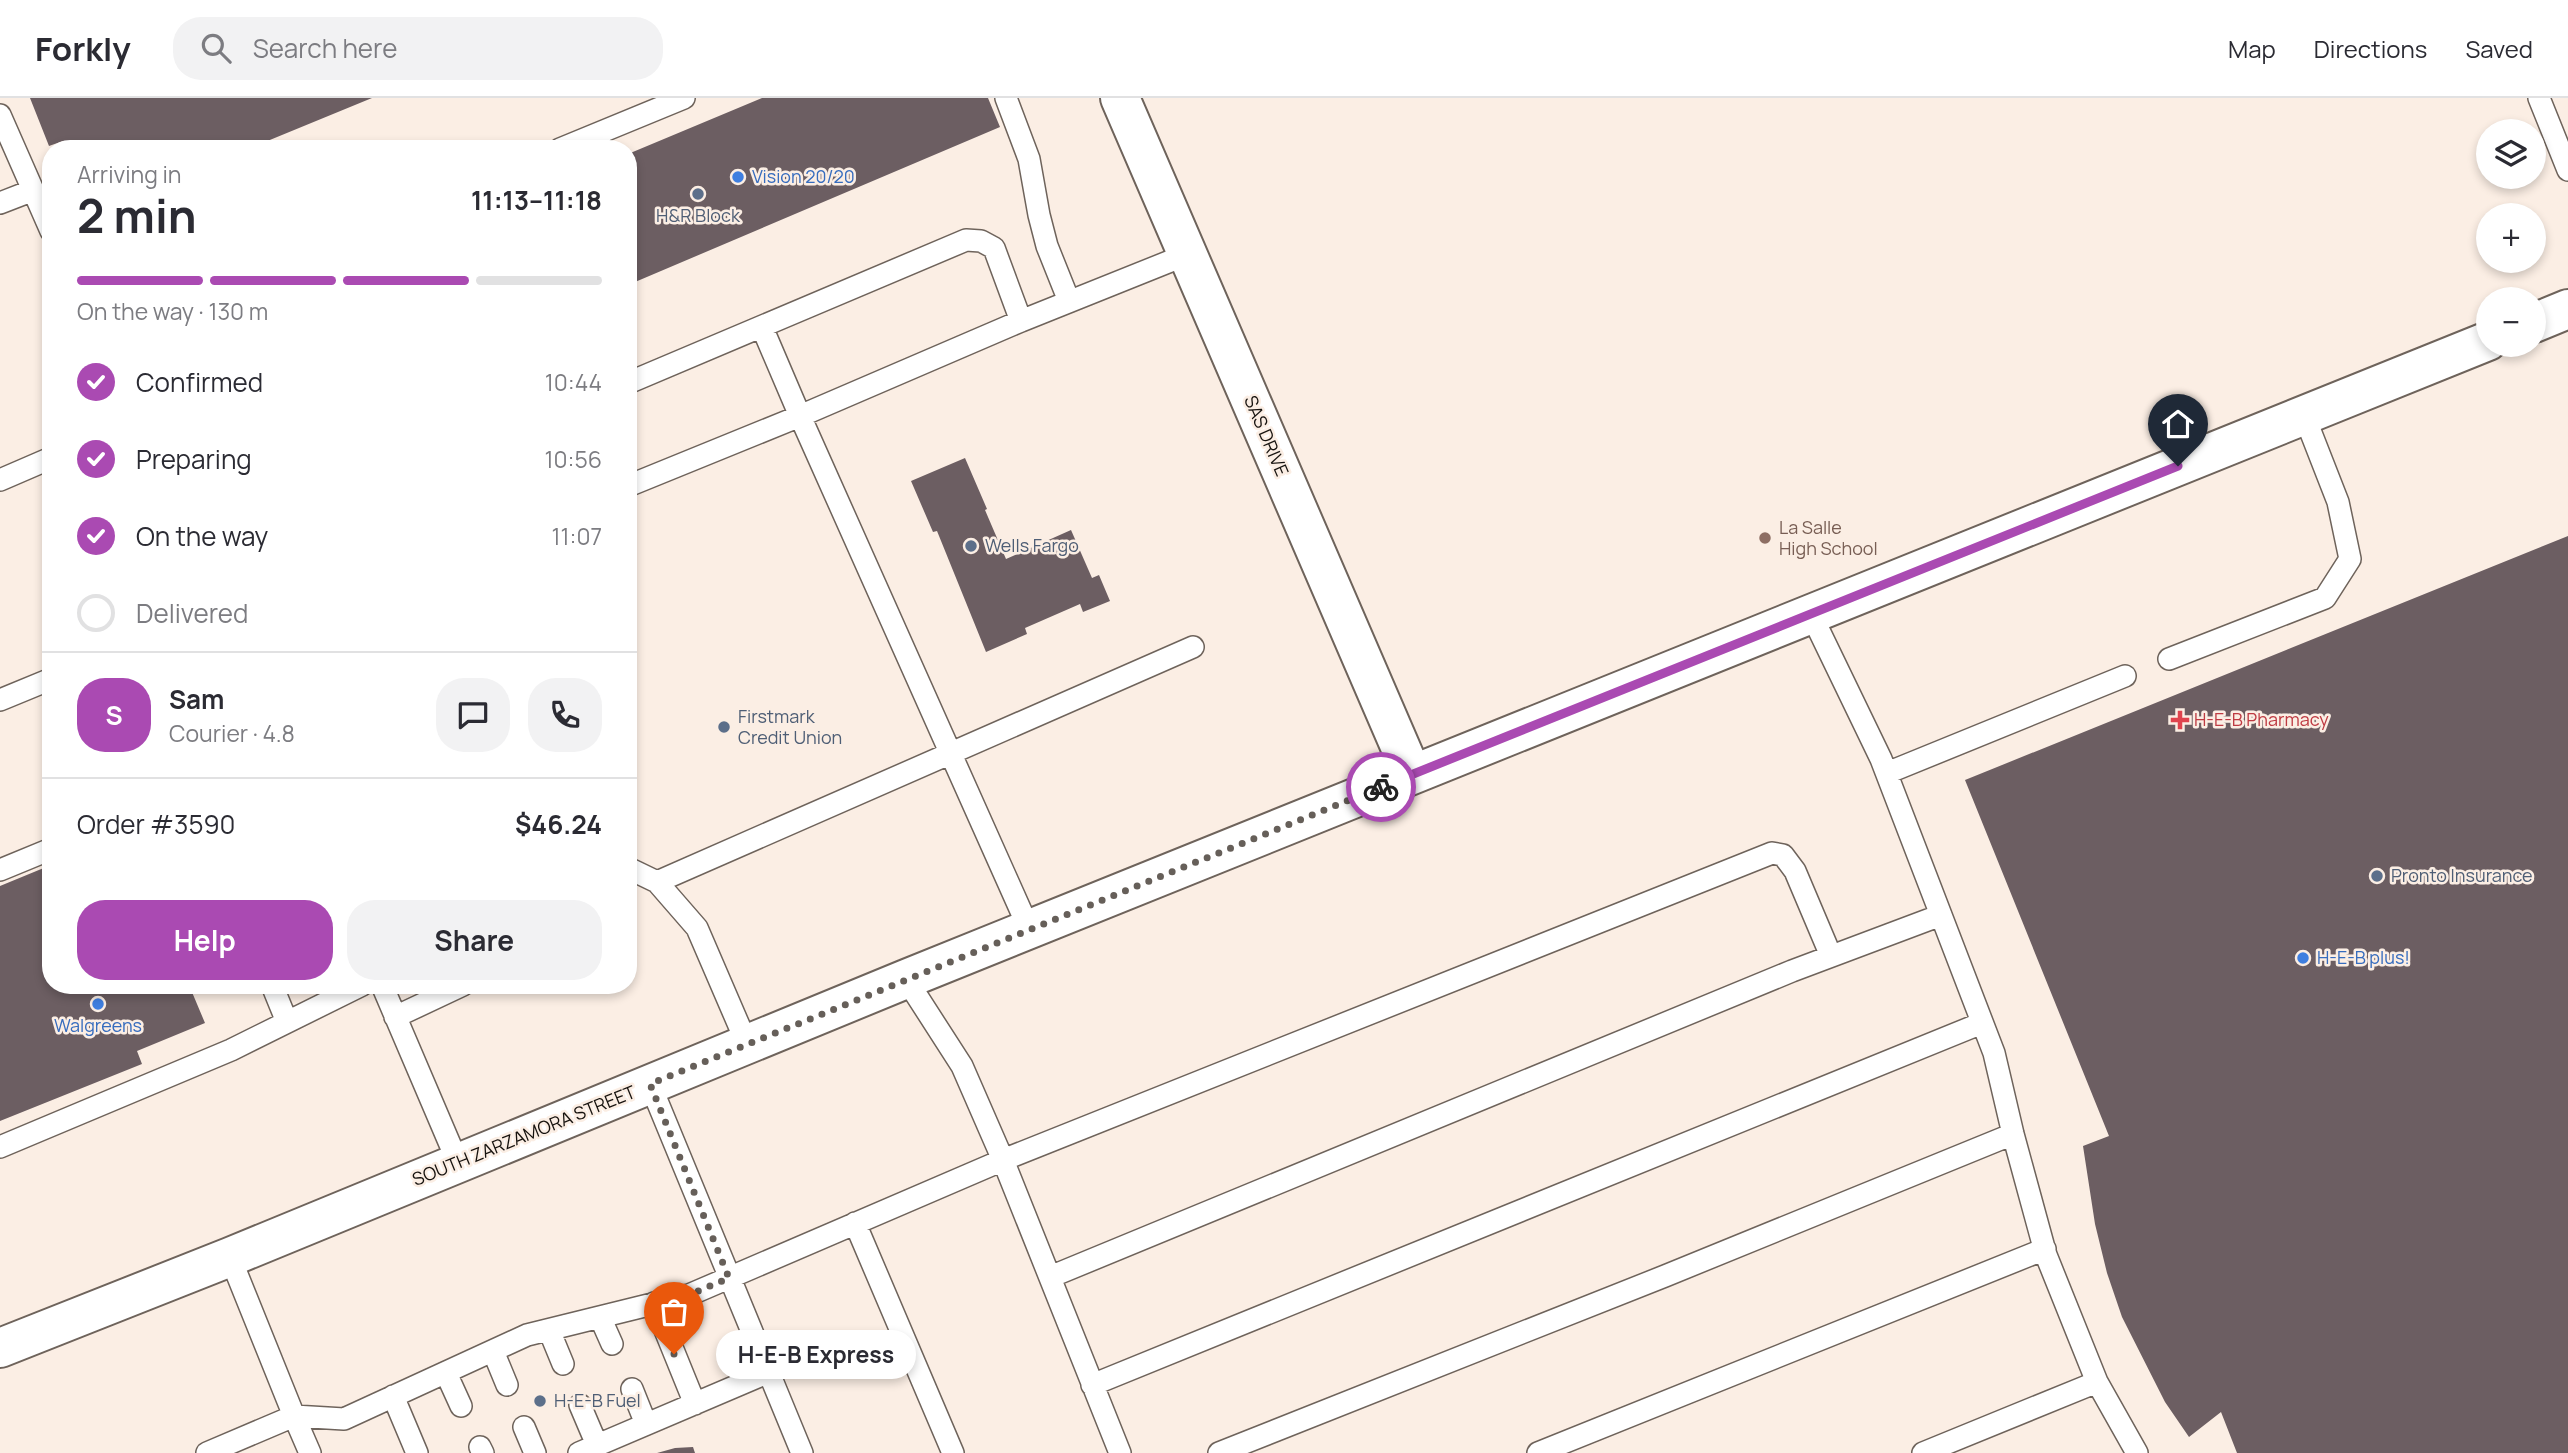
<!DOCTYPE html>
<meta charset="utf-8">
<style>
body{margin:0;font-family:Manrope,sans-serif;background:#f2f2f3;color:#2b2b33;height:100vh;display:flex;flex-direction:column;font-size:26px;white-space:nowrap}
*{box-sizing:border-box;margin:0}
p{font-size:23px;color:#7c7c81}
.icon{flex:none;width:38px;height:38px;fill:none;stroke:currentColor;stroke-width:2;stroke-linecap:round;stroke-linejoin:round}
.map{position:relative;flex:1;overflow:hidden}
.side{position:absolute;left:42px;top:42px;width:595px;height:854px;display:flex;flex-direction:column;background:#fff;border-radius:28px;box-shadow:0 4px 10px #0003}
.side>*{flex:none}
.tools{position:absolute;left:2476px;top:21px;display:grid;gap:14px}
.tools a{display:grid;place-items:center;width:70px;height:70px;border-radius:50%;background:#fff;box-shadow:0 4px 10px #0003;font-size:35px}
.pin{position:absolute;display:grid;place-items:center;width:60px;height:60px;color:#fff;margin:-72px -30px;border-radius:50% 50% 50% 0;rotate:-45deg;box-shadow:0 0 7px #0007}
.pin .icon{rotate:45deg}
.courier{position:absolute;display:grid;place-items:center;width:70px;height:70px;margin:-35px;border:5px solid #aa4ab2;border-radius:50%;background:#fff;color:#222;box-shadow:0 2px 9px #0007}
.bubble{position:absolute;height:49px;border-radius:24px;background:#fff;box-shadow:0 4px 10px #0003;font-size:23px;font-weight:700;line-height:49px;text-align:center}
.head em{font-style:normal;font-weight:700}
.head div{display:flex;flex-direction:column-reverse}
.head{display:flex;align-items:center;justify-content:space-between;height:119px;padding:0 35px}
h1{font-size:46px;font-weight:700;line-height:52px}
.bar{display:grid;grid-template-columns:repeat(4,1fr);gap:10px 7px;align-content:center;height:84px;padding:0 35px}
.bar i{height:9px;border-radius:5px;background:#e1e1e2}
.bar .on{background:#aa4ab2}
.bar p{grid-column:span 4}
.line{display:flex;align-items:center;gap:18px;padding:0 35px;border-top:2px solid #e1e1e2}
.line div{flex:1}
.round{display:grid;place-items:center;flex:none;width:74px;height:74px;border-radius:28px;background:#f2f2f3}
ol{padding:0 35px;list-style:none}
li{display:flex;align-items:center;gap:21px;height:77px}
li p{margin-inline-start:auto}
li .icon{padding:7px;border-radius:50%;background:#aa4ab2;color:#fff;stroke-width:4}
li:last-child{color:#7c7c81}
li i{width:38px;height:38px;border:4px solid #e1e1e2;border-radius:50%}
.action{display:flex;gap:14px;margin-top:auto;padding:14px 35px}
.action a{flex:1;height:80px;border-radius:28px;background:#aa4ab2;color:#fff;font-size:28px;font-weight:700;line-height:80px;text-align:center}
.action a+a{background:#f2f2f3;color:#2b2b33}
header{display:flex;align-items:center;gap:42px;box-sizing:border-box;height:98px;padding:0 35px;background:#fff;border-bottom:2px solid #e1e1e2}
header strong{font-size:33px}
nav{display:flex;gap:38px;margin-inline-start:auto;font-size:24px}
.search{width:490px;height:63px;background:#f2f2f3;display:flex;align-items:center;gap:18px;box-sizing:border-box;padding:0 24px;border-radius:28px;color:#7c7c81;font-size:26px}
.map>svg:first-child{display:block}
</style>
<header>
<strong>Forkly</strong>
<div class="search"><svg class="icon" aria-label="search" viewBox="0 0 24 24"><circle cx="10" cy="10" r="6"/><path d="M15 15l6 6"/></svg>Search here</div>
<nav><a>Map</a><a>Directions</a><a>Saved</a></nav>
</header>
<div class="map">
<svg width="2568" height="1355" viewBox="0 0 2568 1355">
<rect width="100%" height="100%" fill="#fbeee4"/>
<path fill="#6c5e62" d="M 30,0 L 372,0 L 248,51 L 66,51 L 63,43 L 49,48 Z
M 762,0 L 988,0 L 1000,29 L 628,187 L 628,56 Z
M 965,360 L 987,411 L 985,412 L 1006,461 L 1071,432 L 1092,480 L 1099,477 L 1110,503 L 1083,514 L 1080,506 L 1025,530 L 1027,536 L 986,554 L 937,433 L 933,434 L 911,383 Z
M 2568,438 L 2568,1355 L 2237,1355 L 2221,1314 L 2189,1339 L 2165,1304 L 2122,1219 L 2107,1175 L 2095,1126 L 2083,1048 L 2109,1038 L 1965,682 Z
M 51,767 L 51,887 L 189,887 L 205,925 L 137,953 L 142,966 L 0,1023 L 0,788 Z
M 693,1349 L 695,1355 L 657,1355 L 675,1350 Z"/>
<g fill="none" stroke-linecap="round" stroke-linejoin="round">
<g stroke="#6e635b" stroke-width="24">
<path id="service" d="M 1006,0 L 1029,61 L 1039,117 L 1047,148 L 1069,203
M 2539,0 L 2568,72
M 0,17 L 51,133
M 560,51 L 684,0
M 0,105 L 31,93
M 628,285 L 966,142 L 981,143 L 994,150 L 1021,223
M 0,382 L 51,360
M 628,388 L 800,318 L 762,229
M 1811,516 L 1881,661 L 1994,955 L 2013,1036 L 2046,1157 L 2097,1284 L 2137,1355
M 2169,561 L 2325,500 L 2350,461 L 2338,404 L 2304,317
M 0,602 L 51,581
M 1887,675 L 2125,578
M 628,770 L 657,784 L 697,830 L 747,946
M 0,772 L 51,751
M 657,784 L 1193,549
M 1029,831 L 800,318 L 1021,223 L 1188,156
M 906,881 L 962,968 L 1003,1062 L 1120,1355
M 272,887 L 287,924
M 382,887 L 458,1065
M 395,919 L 463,887
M 650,986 L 802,1355
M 0,1049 L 231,952 L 362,887
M 855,1125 L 953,1355
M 230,1159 L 294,1318 L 344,1321 L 527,1237 L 689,1197 L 1003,1062 L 1772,755 L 1783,757 L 1795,773 L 1831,858
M 1050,1179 L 1792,873 L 1941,817
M 654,1205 L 695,1306
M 600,1219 L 612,1246
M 549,1232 L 563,1266
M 493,1253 L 507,1287
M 446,1275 L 461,1308
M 1092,1287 L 1982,925
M 632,1291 L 646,1326
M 393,1298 L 417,1355
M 580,1307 L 597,1347
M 524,1329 L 535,1355
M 480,1349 L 483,1355
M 207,1355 L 294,1318 L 310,1355
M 579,1355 L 769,1274
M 1219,1355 L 1665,1178 L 2013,1036
M 1538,1355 L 2045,1151
M 1923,1355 L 2097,1284"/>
</g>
<g stroke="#6e635b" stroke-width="42">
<path id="minor" d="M 1120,0 L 1412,676"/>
</g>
<g stroke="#6e635b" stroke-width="42">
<path id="secondary" d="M 2534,225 L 2568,211
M 0,1250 L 230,1159 L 906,881 L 2488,243"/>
</g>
<use href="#service" stroke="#fff" stroke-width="21"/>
<use href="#minor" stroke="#fff" stroke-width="38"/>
<use href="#secondary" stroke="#fff" stroke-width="38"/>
</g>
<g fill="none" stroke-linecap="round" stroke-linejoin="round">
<path stroke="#665f59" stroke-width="7" stroke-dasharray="0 12.6" d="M 674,1256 L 654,1205 L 689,1197 L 729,1180 L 650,986 L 1381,689"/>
<path stroke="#aa4ab2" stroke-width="9" d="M 1381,689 L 2178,368"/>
</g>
<g fill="#3f7fe0" stroke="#fbeee4" stroke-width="2.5">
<circle cx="738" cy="79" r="7"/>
<circle cx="2303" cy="860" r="7"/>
<circle cx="98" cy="906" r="7"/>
</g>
<g fill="#5c6f8a" stroke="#fbeee4" stroke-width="2.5">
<circle cx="698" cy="96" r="7"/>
<circle cx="971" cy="448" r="7"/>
<circle cx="724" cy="629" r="7"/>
<circle cx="2377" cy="778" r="7"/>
<circle cx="540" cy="1303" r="7"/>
</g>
<circle fill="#8d6e63" stroke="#fbeee4" stroke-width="2.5" cx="1765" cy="440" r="7"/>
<path fill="#e0444e" stroke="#fbeee4" stroke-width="2.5" d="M2176.5 611.5h7v7h7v7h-7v7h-7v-7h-7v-7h7z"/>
<g text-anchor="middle" stroke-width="5" stroke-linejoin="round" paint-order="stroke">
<g font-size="18" fill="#366cbe" stroke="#fbeee4" text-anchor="start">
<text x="752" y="85">Vision 20/20</text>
<text x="2317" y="866">H-E-B plus!</text>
<text x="98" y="934" text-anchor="middle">Walgreens</text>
</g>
<g font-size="18" fill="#4e5e75" stroke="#fbeee4" text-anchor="start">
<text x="698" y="124" text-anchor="middle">H&amp;R Block</text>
<text x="985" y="454">Wells Fargo</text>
<text x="738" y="625">Firstmark<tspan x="738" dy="21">Credit Union</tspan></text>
<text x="2391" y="784">Pronto Insurance</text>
<text x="554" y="1309">H-E-B Fuel</text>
</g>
<g font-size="18" fill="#16120e" stroke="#fbeee4">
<text transform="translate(1266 338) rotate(67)" y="6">SAS DRIVE</text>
<text transform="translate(524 1038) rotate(-22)" y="6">SOUTH ZARZAMORA STREET</text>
</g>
<g font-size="18" fill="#785e54" stroke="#fbeee4" text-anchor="start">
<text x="1779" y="436">La Salle<tspan x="1779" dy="21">High School</tspan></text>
</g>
<g font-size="18" fill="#be3a42" stroke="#fbeee4" text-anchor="start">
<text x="2194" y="628">H-E-B Pharmacy</text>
</g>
</g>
</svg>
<div class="tools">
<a><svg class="icon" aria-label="layers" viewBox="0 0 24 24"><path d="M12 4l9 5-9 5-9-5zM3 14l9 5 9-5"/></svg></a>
<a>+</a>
<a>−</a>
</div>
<div class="pin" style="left:674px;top:1256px;background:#ea580c"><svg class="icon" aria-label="bag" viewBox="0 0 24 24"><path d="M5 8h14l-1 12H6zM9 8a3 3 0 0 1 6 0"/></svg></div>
<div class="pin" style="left:2178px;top:368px;background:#1f2937"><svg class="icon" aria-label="home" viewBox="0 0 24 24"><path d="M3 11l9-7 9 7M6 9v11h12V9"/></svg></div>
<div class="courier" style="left:1381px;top:689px"><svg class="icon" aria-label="bike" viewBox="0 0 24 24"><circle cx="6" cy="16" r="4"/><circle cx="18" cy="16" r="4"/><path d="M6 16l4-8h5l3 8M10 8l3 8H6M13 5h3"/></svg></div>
<div class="bubble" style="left:716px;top:1232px;width:200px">H-E-B Express</div>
<section class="side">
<div class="head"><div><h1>2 min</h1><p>Arriving in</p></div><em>11:13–11:18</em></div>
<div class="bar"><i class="on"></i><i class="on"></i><i class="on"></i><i></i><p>On the way · 130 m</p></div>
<ol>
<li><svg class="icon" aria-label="check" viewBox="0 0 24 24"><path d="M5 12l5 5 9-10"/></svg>Confirmed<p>10:44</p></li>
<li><svg class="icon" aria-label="check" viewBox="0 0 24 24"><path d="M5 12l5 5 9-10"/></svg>Preparing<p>10:56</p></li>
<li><svg class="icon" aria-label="check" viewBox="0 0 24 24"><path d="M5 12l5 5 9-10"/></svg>On the way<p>11:07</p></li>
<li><i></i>Delivered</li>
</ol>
<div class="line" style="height:126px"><b class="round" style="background:#aa4ab2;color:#fff">S</b><div><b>Sam</b><p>Courier · 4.8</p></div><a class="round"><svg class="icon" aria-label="chat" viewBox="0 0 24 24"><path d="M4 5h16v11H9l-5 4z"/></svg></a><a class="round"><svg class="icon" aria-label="phone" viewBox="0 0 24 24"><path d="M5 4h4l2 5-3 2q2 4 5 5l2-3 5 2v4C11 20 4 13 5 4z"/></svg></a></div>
<div class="line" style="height:91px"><div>Order #3590</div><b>$46.24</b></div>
<div class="action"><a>Help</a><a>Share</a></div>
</section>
</div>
